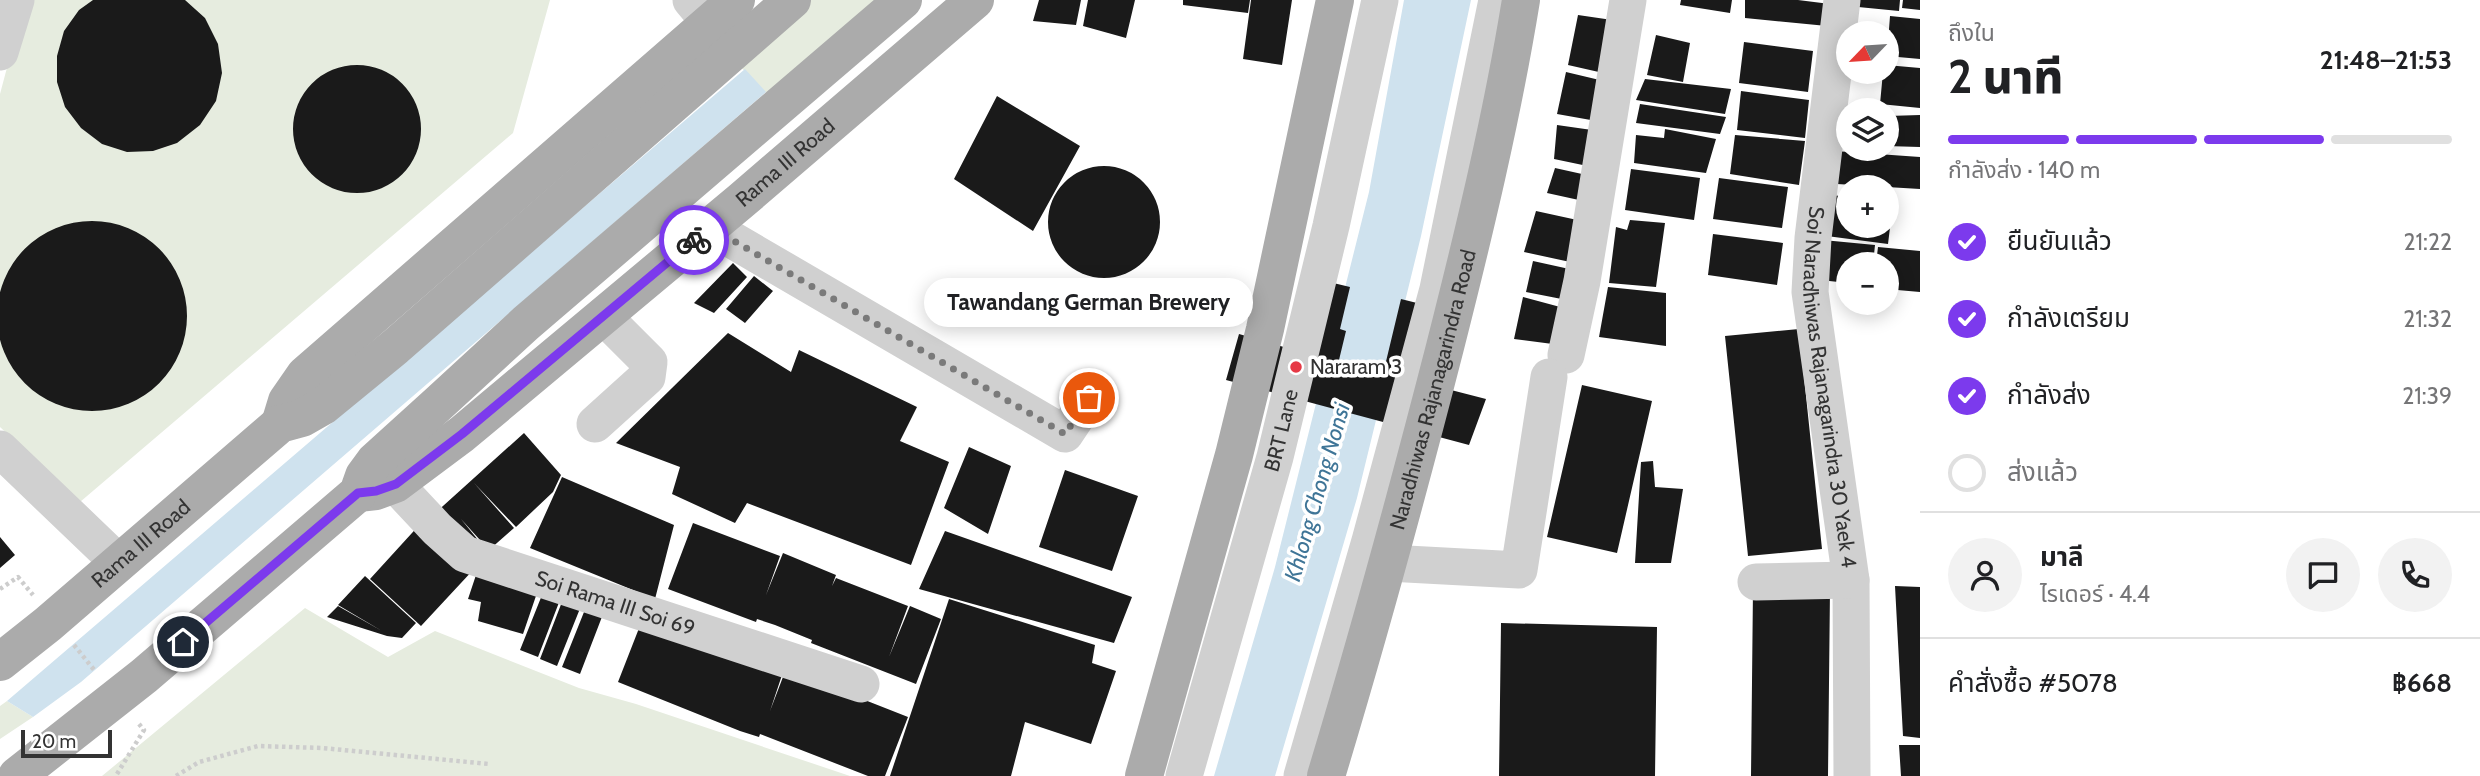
<!DOCTYPE html>
<html lang="th">
<meta charset="utf-8">
<style>
body{margin:0;font-family:Cabin,"Noto Sans Thai",sans-serif;background:#f2f2f2;color:#202124;height:100vh;display:flex;flex-direction:column;font-size:26px;white-space:nowrap}
*{box-sizing:border-box;margin:0}
p{font-size:23px;color:#757577}
.icon{flex:none;width:38px;height:38px;fill:none;stroke:currentColor;stroke-width:2;stroke-linecap:round;stroke-linejoin:round}
.map{position:relative;flex:1;overflow:hidden}
.details{display:flex;flex-direction:column;background:#fff;width:560px}
.details>*{flex:none}
.needle{width:46px;rotate:245deg}
.controls{position:absolute;left:1836px;top:21px;display:grid;gap:14px}
.controls a{display:grid;place-items:center;width:63px;height:63px;border-radius:50%;background:#fff;box-shadow:0 4px 18px #0003;font-size:35px}
.scale{position:absolute;left:21px;bottom:18px;width:91px;box-sizing:border-box;padding-left:7px;border:4px solid #333;border-top:0;font-size:19px;line-height:24px;white-space:nowrap;color:#333;-webkit-text-stroke:5px #fff;paint-order:stroke}
.pin{position:absolute;display:grid;place-items:center;width:60px;height:60px;color:#fff;margin:-30px;border:4px solid #fff;border-radius:50%;box-shadow:0 2px 7px #0007}
.courier{position:absolute;display:grid;place-items:center;width:70px;height:70px;margin:-35px;border:5px solid #7c3aed;border-radius:50%;background:#fff;color:#222;box-shadow:0 2px 9px #0007}
.bubble{position:absolute;height:49px;border-radius:24px;background:#fff;box-shadow:0 4px 18px #0003;font-size:23px;font-weight:800;line-height:49px;text-align:center}
.summary em{font-style:normal;font-weight:800}
.summary div{display:flex;flex-direction:column-reverse}
.summary{display:flex;align-items:center;justify-content:space-between;height:119px;padding:0 28px}
h1{font-size:46px;font-weight:800;line-height:52px}
.bar{display:grid;grid-template-columns:repeat(4,1fr);gap:10px 7px;align-content:center;height:84px;padding:0 28px}
.bar i{height:9px;border-radius:5px;background:#e0e0e0}
.bar .on{background:#7c3aed}
.bar p{grid-column:span 4}
.line{display:flex;align-items:center;gap:18px;padding:0 28px;border-top:2px solid #e0e0e0}
.line div{flex:1}
.round{display:grid;place-items:center;flex:none;width:74px;height:74px;border-radius:37px;background:#f2f2f2}
ol{padding:0 28px;list-style:none}
li{display:flex;align-items:center;gap:21px;height:77px}
li p{margin-inline-start:auto}
li .icon{padding:7px;border-radius:50%;background:#7c3aed;color:#fff;stroke-width:4}
li:last-child{color:#757577}
li i{width:38px;height:38px;border:4px solid #e0e0e0;border-radius:50%}
main{display:flex;flex:1;min-height:0}
.map>svg:first-child{display:block}
</style>
<main>
<div class="map">
<svg width="1920" height="776" viewBox="0 0 1920 776">
<rect width="100%" height="100%" fill="#fff"/>
<path fill="#e6ecdf" d="M 25,0 L 550,0 L 513,133 L 80,502 L 0,427 L 0,94 Z
M 784,0 L 898,0 L 773,100 L 725,51 Z
M 305,608 L 388,657 L 435,631 L 579,688 L 636,704 L 850,776 L 102,776 Z
M 7,701 L 33,717 L 0,739 L 0,706 Z"/>
<path fill="#cfe2ee" d="M 1404,0 L 1471,0 L 1421,236 L 1357,498 L 1275,776 L 1214,776 L 1275,567 L 1369,192 Z
M 745,69 L 766,92 L 81,682 L 33,717 L 7,701 Z"/>
<path fill="#1a1a1a" d="M 93,0 L 185,0 L 205,18 L 218,44 L 222,73 L 216,101 L 200,125 L 177,143 L 153,151 L 127,152 L 102,144 L 81,128 L 65,107 L 57,82 L 57,56 L 64,31 L 79,10 Z
M 1039,0 L 1081,0 L 1076,25 L 1033,21 Z
M 1088,0 L 1135,0 L 1126,38 L 1083,26 Z
M 1183,0 L 1250,0 L 1248,13 L 1183,5 Z
M 1251,0 L 1292,0 L 1282,65 L 1243,59 Z
M 1681,0 L 1732,0 L 1730,13 L 1680,5 Z
M 1745,0 L 1798,0 L 1830,4 L 1827,26 L 1745,18 Z
M 1848,0 L 1900,0 L 1899,11 L 1848,6 Z
M 1903,0 L 1920,0 L 1920,10 L 1902,8 Z
M 1578,15 L 1619,21 L 1612,75 L 1568,65 Z
M 1890,16 L 1920,19 L 1920,59 L 1887,56 Z
M 1656,35 L 1690,43 L 1683,82 L 1647,75 Z
M 1744,42 L 1813,51 L 1808,92 L 1739,83 Z
M 1886,65 L 1920,68 L 1920,108 L 1880,104 L 1883,72 L 1886,72 Z
M293 129a64 64 0 1 1 128 0a64 64 0 1 1-128 0Z
M 1566,72 L 1608,82 L 1602,122 L 1557,114 Z
M 1645,79 L 1731,89 L 1725,114 L 1636,100 Z
M 1741,91 L 1809,100 L 1805,138 L 1737,130 Z
M 997,96 L 1080,146 L 1033,231 L 954,179 Z
M 1640,104 L 1726,117 L 1720,134 L 1636,123 Z
M 1920,115 L 1920,147 L 1886,146 L 1888,116 Z
M 1557,125 L 1606,132 L 1597,168 L 1554,159 Z
M 1665,129 L 1716,139 L 1706,173 L 1634,163 L 1636,135 L 1664,138 Z
M 1735,135 L 1805,141 L 1799,185 L 1730,174 Z
M 1835,151 L 1920,157 L 1920,189 L 1837,184 Z
M1048 222a56 56 0 1 1 112 0a56 56 0 1 1-112 0Z
M 1555,168 L 1591,176 L 1588,202 L 1547,193 Z
M 1631,169 L 1700,178 L 1694,220 L 1625,210 Z
M 1719,178 L 1788,187 L 1782,228 L 1713,219 Z
M 1824,194 L 1848,197 L 1848,226 L 1886,226 L 1886,202 L 1893,203 L 1888,244 L 1819,235 Z
M 1536,211 L 1591,223 L 1584,265 L 1524,252 Z
M 1630,220 L 1665,223 L 1656,287 L 1609,283 L 1616,227 L 1627,230 Z
M-3 316a95 95 0 1 1 190 0a95 95 0 1 1-190 0Z
M 1713,234 L 1783,243 L 1777,285 L 1708,275 Z
M 1823,240 L 1875,245 L 1873,264 L 1848,264 L 1848,283 L 1820,280 Z
M 1878,247 L 1920,251 L 1920,292 L 1886,289 L 1886,264 L 1876,264 Z
M 1533,261 L 1583,272 L 1577,302 L 1526,292 Z
M 733,263 L 747,277 L 714,313 L 694,303 Z
M 754,276 L 773,291 L 745,323 L 726,309 Z
M 1325,281 L 1350,287 L 1340,329 L 1346,331 L 1339,360 L 1383,374 L 1401,299 L 1425,305 L 1420,382 L 1486,399 L 1469,445 L 1226,380 L 1239,334 L 1301,352 Z
M 1608,287 L 1666,293 L 1666,346 L 1599,337 Z
M 1523,297 L 1575,311 L 1568,346 L 1514,339 Z
M 1799,329 L 1822,549 L 1748,556 L 1725,336 Z
M 728,333 L 791,372 L 799,350 L 917,407 L 900,441 L 949,462 L 911,565 L 747,503 L 735,523 L 672,494 L 680,467 L 616,443 Z
M 1582,385 L 1652,401 L 1617,553 L 1547,537 Z
M 524,433 L 561,475 L 553,492 L 516,527 L 474,483 L 514,528 L 489,550 L 461,519 L 487,551 L 433,515 Z
M 969,447 L 1011,466 L 988,534 L 944,508 Z
M 1653,461 L 1655,487 L 1683,489 L 1671,563 L 1635,563 L 1641,462 Z
M 1065,470 L 1138,496 L 1112,571 L 1039,547 Z
M 562,477 L 674,525 L 655,599 L 530,548 Z
M 422,522 L 474,569 L 421,626 L 370,579 Z
M 693,523 L 780,556 L 766,595 L 783,553 L 836,575 L 832,586 L 836,578 L 908,606 L 889,657 L 910,606 L 941,619 L 916,684 L 811,643 L 812,640 L 775,625 L 757,619 L 756,622 L 668,589 Z
M 945,531 L 1132,597 L 1114,643 L 919,589 Z
M 0,537 L 15,555 L 0,568 Z
M 478,569 L 538,590 L 523,634 L 478,621 L 481,602 L 468,599 Z
M 365,576 L 416,623 L 402,638 L 387,636 L 327,617 L 338,606 L 382,631 L 338,605 Z
M 546,585 L 563,592 L 538,657 L 520,650 Z
M 1895,586 L 1920,587 L 1920,738 L 1903,736 Z
M 1753,588 L 1830,589 L 1828,776 L 1751,776 Z
M 565,594 L 583,601 L 557,666 L 540,659 Z
M 949,599 L 1095,645 L 1092,663 L 1116,671 L 1091,744 L 1025,722 L 1011,776 L 890,776 Z
M 588,602 L 605,609 L 580,674 L 562,667 Z
M 643,618 L 783,672 L 770,711 L 786,669 L 908,717 L 885,776 L 868,776 L 760,734 L 759,737 L 740,731 L 618,682 Z
M 1501,623 L 1657,627 L 1655,776 L 1499,776 Z
M 1899,745 L 1920,745 L 1920,776 L 1901,776 Z"/>
<g fill="none" stroke-linecap="round" stroke-linejoin="round">
<path stroke="#cdcdcd" stroke-width="4.5" stroke-dasharray="3.5 3.5" stroke-linecap="butt" d="M 0,589 L 18,577 L 33,595
M 74,645 L 95,671
M 117,774 L 144,730 L 139,724
M 176,776 L 199,762 L 258,746 L 322,748 L 489,764"/>
<g stroke="#d0d0d0" stroke-width="37">
<path d="M 691,0 L 710,23"/>
<path id="s1" d="M 1842,0 L 1813,238 L 1810,292 L 1851,580 L 1852,776"/>
<path d="M 0,52 L 16,0"/>
<path d="M 710,227 L 1065,434 L 1089,398"/>
<path d="M 1566,355 L 1582,281 L 1628,0"/>
<path d="M 595,424 L 647,377 L 649,362 L 603,316"/>
<path d="M 0,449 L 119,563"/>
<path id="s2" d="M 395,484 L 437,529 L 465,554 L 861,684"/>
<path d="M 1388,563 L 1519,570 L 1549,377"/>
<path d="M 1756,582 L 1851,580"/>
<path id="s3" d="M 1184,776 L 1275,457 L 1331,226 L 1380,0"/>
<path d="M 1302,776 L 1370,541 L 1438,289 L 1497,0"/>
</g>
<g stroke="#ababab" stroke-width="38">
<path d="M 280,424 L 287,401 L 305,375 L 736,0"/>
<path id="s4" d="M 358,493 L 376,491 L 395,484 L 462,434 L 742,200 L 975,0"/>
<path id="s5" d="M 0,662 L 48,624 L 280,424 L 302,418 L 323,406 L 395,347 L 792,0"/>
<path d="M 17,776 L 144,676 L 358,493 L 364,476 L 375,461 L 439,403 L 526,323 L 903,0"/>
<path d="M 1144,776 L 1234,455 L 1265,329 L 1335,0"/>
<path id="s6" d="M 1326,776 C 1369,634 1408,491 1445,347 C 1474,233 1502,117 1521,0"/>
</g>
</g>
<g fill="none" stroke-linecap="round" stroke-linejoin="round">
<path stroke="#7a7a7a" stroke-width="7" stroke-dasharray="0 12.6" d="M 694,240 L 710,227 L 1065,434 L 1089,398"/>
<path stroke="#7c3aed" stroke-width="9" d="M 183,642 L 358,493 L 376,491 L 396,484 L 462,434 L 694,240"/>
</g>
<circle fill="#e63946" stroke="#fff" stroke-width="2.5" cx="1296" cy="367" r="7"/>
<g text-anchor="middle" stroke-width="7" stroke-linejoin="round" paint-order="stroke">
<g font-size="21" fill="#333" stroke="#fff">
<text dy="7" stroke="none"><textPath href="#s4" startOffset="544">Rama III Road</textPath></text>
<text dy="7" stroke="none"><textPath href="#s1" startOffset="390">Soi Naradhiwas Rajanagarindra 30 Yaek 4</textPath></text>
<text dy="7" stroke="none"><textPath href="#s6" startOffset="401">Naradhiwas Rajanagarindra Road</textPath></text>
<text dy="7" stroke="none"><textPath href="#s3" startOffset="359">BRT Lane</textPath></text>
<text dy="7" stroke="none"><textPath href="#s5" startOffset="184">Rama III Road</textPath></text>
<text dy="7" stroke="none"><textPath href="#s2" startOffset="257">Soi Rama III Soi 69</textPath></text>
</g>
<g font-size="21" fill="#333" stroke="#fff" text-anchor="start">
<text x="1310" y="374">Nararam 3</text>
</g>
<g font-size="23" font-style="italic" fill="#3f7597" stroke="#fff">
<text transform="translate(1317 492) rotate(-74)" y="8">Khlong Chong Nonsi</text>
</g>
</g>
</svg>
<div class="controls">
<a><svg class="needle" viewBox="-14 -14 28 28"><path d="M0-13l5 13h-10z" fill="#e53935"/><path d="M0 13l5-13h-10z" fill="#757577"/></svg></a>
<a><svg class="icon" aria-label="layers" viewBox="0 0 24 24"><path d="M12 4l9 5-9 5-9-5zM3 14l9 5 9-5"/></svg></a>
<a>+</a>
<a>−</a>
</div>
<div class="scale">20 m</div>
<div class="pin" style="left:1089px;top:398px;background:#ea580c"><svg class="icon" aria-label="bag" viewBox="0 0 24 24"><path d="M5 8h14l-1 12H6zM9 8a3 3 0 0 1 6 0"/></svg></div>
<div class="pin" style="left:183px;top:642px;background:#1f2937"><svg class="icon" aria-label="home" viewBox="0 0 24 24"><path d="M3 11l9-7 9 7M6 9v11h12V9"/></svg></div>
<div class="courier" style="left:694px;top:240px"><svg class="icon" aria-label="bike" viewBox="0 0 24 24"><circle cx="6" cy="16" r="4"/><circle cx="18" cy="16" r="4"/><path d="M6 16l4-8h5l3 8M10 8l3 8H6M13 5h3"/></svg></div>
<div class="bubble" style="left:924px;top:278px;width:329px">Tawandang German Brewery</div>
</div>
<section class="details">
<div class="summary"><div><h1>2 นาที</h1><p>ถึงใน</p></div><em>21:48–21:53</em></div>
<div class="bar"><i class="on"></i><i class="on"></i><i class="on"></i><i></i><p>กำลังส่ง · 140 m</p></div>
<ol>
<li><svg class="icon" aria-label="check" viewBox="0 0 24 24"><path d="M5 12l5 5 9-10"/></svg>ยืนยันแล้ว<p>21:22</p></li>
<li><svg class="icon" aria-label="check" viewBox="0 0 24 24"><path d="M5 12l5 5 9-10"/></svg>กำลังเตรียม<p>21:32</p></li>
<li><svg class="icon" aria-label="check" viewBox="0 0 24 24"><path d="M5 12l5 5 9-10"/></svg>กำลังส่ง<p>21:39</p></li>
<li><i></i>ส่งแล้ว</li>
</ol>
<div class="line" style="height:126px"><a class="round"><svg class="icon" aria-label="person" viewBox="0 0 24 24"><circle cx="12" cy="8" r="4"/><path d="M4 21q1-7 8-7t8 7"/></svg></a><div><b>มาลี</b><p>ไรเดอร์ · 4.4</p></div><a class="round"><svg class="icon" aria-label="chat" viewBox="0 0 24 24"><path d="M4 5h16v11H9l-5 4z"/></svg></a><a class="round"><svg class="icon" aria-label="phone" viewBox="0 0 24 24"><path d="M5 4h4l2 5-3 2q2 4 5 5l2-3 5 2v4C11 20 4 13 5 4z"/></svg></a></div>
<div class="line" style="height:91px"><div>คำสั่งซื้อ #5078</div><b>฿668</b></div>
</section>
</main>
